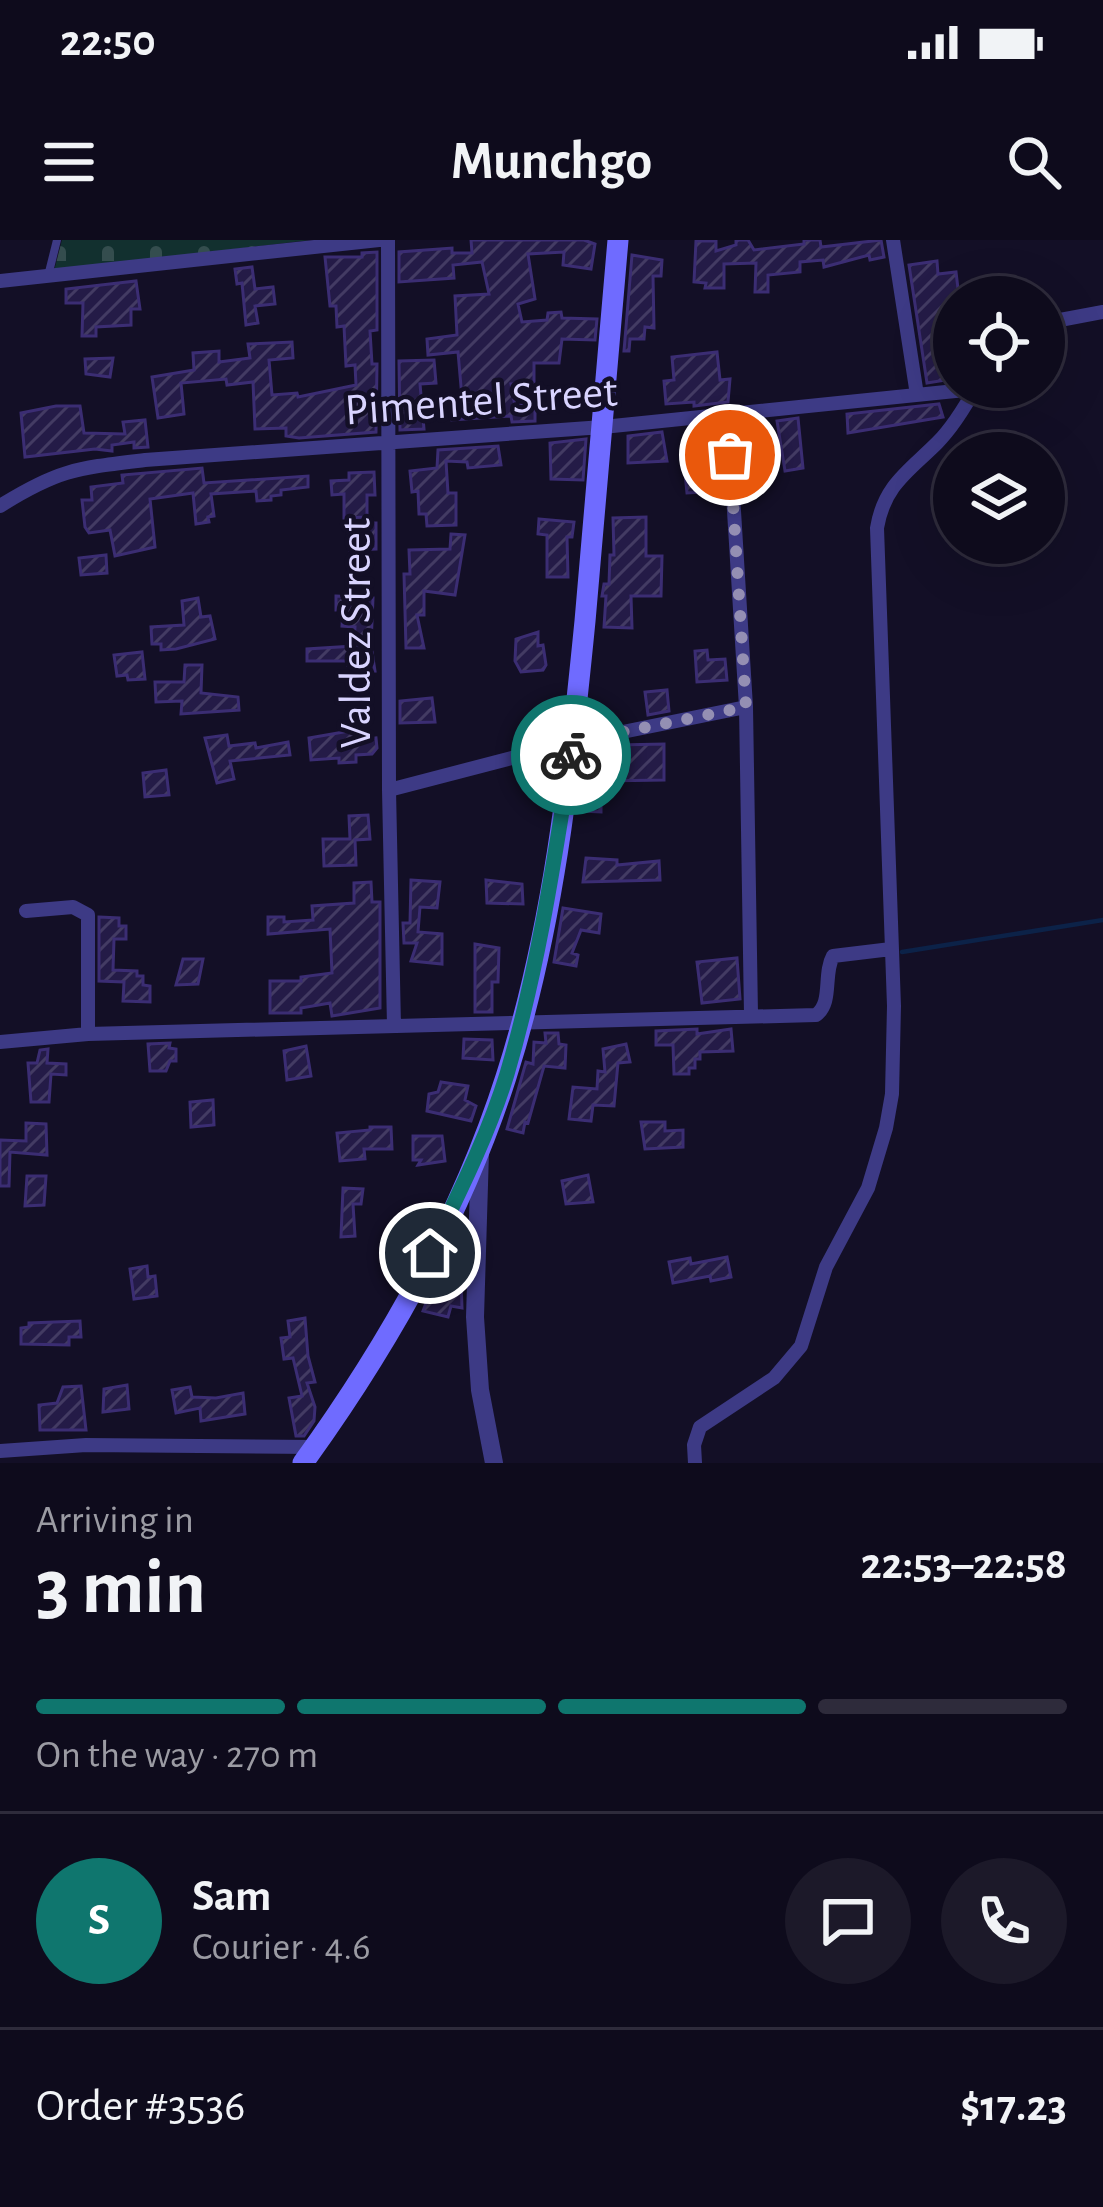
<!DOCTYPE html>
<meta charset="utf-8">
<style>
body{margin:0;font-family:"Alegreya Sans",sans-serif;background:#1c1929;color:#f1f3f6;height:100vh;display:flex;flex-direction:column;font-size:45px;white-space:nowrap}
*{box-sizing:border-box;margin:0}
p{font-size:39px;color:#9b9ba3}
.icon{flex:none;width:66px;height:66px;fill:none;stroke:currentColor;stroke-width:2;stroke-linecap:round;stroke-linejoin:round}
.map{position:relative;height:1223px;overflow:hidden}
.panel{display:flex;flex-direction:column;background:#0e0b1c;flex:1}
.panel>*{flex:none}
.controls{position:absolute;left:933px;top:36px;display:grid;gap:24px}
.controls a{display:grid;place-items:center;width:132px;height:132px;border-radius:50%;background:#0e0b1c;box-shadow:0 12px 48px #0002,0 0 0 3px #2e2b3b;font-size:60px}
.pin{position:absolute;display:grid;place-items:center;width:102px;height:102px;color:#fff;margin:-51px;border:6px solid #fff;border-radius:50%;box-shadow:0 3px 12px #0007}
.courier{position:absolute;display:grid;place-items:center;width:120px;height:120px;margin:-60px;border:9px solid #0f766e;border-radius:50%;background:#fff;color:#222;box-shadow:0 3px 15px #0007}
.summary em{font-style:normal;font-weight:700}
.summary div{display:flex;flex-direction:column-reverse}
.summary{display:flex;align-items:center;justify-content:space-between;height:204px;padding:0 36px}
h1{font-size:78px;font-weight:700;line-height:90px}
.bar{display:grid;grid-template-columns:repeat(4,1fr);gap:18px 12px;align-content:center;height:144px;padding:0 36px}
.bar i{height:15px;border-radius:9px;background:#2e2b3b}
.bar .on{background:#0f766e}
.bar p{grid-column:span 4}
.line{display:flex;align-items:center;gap:30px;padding:0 36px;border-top:3px solid #2e2b3b}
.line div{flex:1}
.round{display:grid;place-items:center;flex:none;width:126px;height:126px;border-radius:63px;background:#1c1929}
.status{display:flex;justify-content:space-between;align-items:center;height:84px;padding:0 60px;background:#0e0b1c;direction:ltr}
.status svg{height:33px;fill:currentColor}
header{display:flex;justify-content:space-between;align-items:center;height:156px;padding:0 36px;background:#0e0b1c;font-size:54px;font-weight:700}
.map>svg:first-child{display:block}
</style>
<div class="status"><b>22:50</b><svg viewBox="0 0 49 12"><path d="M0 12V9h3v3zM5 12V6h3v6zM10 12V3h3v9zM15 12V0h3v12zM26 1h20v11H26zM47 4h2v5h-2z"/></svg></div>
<header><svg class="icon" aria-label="menu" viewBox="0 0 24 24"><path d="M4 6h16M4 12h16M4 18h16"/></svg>Munchgo<svg class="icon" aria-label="search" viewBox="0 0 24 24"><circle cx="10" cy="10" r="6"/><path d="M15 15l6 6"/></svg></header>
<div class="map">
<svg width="1103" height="1223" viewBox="0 0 1103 1223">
<defs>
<pattern id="cemetery-stones" width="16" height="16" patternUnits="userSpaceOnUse" patternTransform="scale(3)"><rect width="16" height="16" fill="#12302f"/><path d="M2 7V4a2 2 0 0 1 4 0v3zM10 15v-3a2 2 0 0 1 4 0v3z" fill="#344d4e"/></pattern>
<pattern id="building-hatch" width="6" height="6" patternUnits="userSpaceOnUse" patternTransform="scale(3)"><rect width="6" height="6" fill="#241b47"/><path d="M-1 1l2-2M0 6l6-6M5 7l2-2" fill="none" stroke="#433b63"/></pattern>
</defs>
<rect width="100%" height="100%" fill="#130f26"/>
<path fill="url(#cemetery-stones)" d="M 62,0 L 310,0 L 54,31 Z"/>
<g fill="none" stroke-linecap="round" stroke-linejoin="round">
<path stroke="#0c2248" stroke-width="4.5" d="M 902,712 L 1103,680"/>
</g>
<path fill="url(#building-hatch)" stroke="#3b2d73" stroke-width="3" d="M 471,0 L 584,0 L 595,4 L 591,29 L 563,25 L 564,12 L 528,14 L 535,59 L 518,64 L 522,82 L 547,80 L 548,73 L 561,72 L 562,78 L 597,79 L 595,100 L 562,99 L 559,123 L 534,123 L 534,143 L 511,144 L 515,166 L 535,163 L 535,181 L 512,182 L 511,176 L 452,180 L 450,159 L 462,158 L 458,112 L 428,115 L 427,99 L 457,95 L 455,56 L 489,54 L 482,22 L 453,25 L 454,38 L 399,42 L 399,12 L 452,8 L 452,13 L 472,13 Z
M 736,0 L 748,0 L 754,10 L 804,4 L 804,0 L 820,0 L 821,7 L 881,0 L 884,17 L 870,20 L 869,15 L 824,27 L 823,20 L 800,22 L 800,32 L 768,35 L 768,52 L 755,52 L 756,23 L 724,24 L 724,48 L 705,48 L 706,43 L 694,42 L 696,1 L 716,1 L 716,11 L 736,5 Z
M 377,12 L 377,90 L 370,91 L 372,124 L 377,124 L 376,192 L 299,198 L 286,196 L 286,188 L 255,189 L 253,142 L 227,145 L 226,139 L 181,143 L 184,174 L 158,178 L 152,137 L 194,130 L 193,113 L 219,111 L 219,122 L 250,118 L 248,104 L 292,102 L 293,118 L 269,120 L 272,155 L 297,153 L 298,157 L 356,145 L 355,125 L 346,126 L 344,86 L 337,87 L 336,66 L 330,66 L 325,17 L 362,17 L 362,13 Z
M 632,15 L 662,20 L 661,36 L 653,36 L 654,88 L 645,87 L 644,99 L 630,99 L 629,111 L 624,111 Z
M 937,21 L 938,34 L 956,32 L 959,57 L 954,57 L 954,129 L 952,139 L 927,143 L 909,25 Z
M 252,27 L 255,49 L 273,47 L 275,64 L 255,66 L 258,83 L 246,85 L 242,43 L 237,44 L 235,29 Z
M 136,41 L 140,69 L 131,69 L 131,85 L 96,87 L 96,96 L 82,96 L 83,63 L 66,63 L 66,49 Z
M 717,112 L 720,140 L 730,139 L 728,162 L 694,166 L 694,162 L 666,164 L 664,141 L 674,140 L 672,117 Z
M 113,118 L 110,137 L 86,134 L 85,119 Z
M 434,120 L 436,143 L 420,144 L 424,189 L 400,190 L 399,121 Z
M 939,164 L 943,177 L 848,193 L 847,174 Z
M 56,166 L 80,166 L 84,193 L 125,194 L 123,182 L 145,180 L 148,207 L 134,208 L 134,202 L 112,205 L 112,211 L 95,209 L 25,217 L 21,173 Z
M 798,178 L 803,228 L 785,231 L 777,181 Z
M 716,189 L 720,226 L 702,228 L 703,252 L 687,253 L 683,214 L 690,214 L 687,192 Z
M 662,192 L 667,221 L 628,223 L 628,196 Z
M 586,199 L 583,240 L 551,239 L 550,203 Z
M 498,206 L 501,225 L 468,228 L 467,222 L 446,221 L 448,253 L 456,253 L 456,285 L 427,286 L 426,274 L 419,274 L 418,251 L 412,252 L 410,231 L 437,228 L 438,210 Z
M 202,228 L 204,243 L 308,236 L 308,247 L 281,250 L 281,255 L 271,256 L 271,260 L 257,261 L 256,251 L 211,254 L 214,276 L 208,277 L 209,282 L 196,284 L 193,253 L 150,259 L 155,307 L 115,316 L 110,290 L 89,293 L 85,287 L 82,260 L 92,260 L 91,247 L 123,243 L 122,235 Z
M 374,232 L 375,255 L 367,255 L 367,277 L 344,278 L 344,254 L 332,255 L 331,241 L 349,240 L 349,233 Z
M 646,277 L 646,316 L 662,316 L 661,356 L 631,356 L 632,388 L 604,387 L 606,356 L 602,356 L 604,344 L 609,344 L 610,315 L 614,315 L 613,278 Z
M 539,279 L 574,282 L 572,297 L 567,297 L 568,337 L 547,337 L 547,295 L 538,294 Z
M 359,283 L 376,283 L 376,309 L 350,310 L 349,299 L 359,299 Z
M 451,294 L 465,295 L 455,355 L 424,351 L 424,375 L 417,375 L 424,408 L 406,408 L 404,334 L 410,334 L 409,310 L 450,309 Z
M 106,315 L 107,333 L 81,335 L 79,318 Z
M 336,356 L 373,358 L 371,405 L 375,431 L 354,432 L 354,424 L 348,425 L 348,421 L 307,421 L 307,409 L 354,406 L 355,387 L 342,386 L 343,370 L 336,370 Z
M 198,358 L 201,377 L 210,376 L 215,399 L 176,409 L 161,410 L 161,404 L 152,404 L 151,387 L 184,385 L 182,361 Z
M 538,392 L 538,406 L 543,405 L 546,425 L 543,430 L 521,432 L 515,421 L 516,399 Z
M 707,410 L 708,420 L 725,419 L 727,440 L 697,442 L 695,411 Z
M 142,412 L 145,439 L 128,440 L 127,435 L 117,436 L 114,415 Z
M 185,425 L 202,425 L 201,453 L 238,457 L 239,470 L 181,474 L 182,461 L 156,462 L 155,442 L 184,442 Z
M 667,450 L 669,471 L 648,475 L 645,452 Z
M 432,458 L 435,482 L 400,483 L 400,461 Z
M 355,490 L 356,500 L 376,498 L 377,508 L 372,514 L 356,515 L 356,522 L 339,523 L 339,518 L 311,520 L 309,498 Z
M 227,495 L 229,506 L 255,503 L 256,508 L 288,502 L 290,515 L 230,521 L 234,539 L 217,543 L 205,498 Z
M 664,504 L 664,540 L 601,541 L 601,572 L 581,571 L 586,511 L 616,505 Z
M 166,530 L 169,555 L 145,557 L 143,533 Z
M 368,575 L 370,599 L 355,600 L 356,625 L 324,626 L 323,599 L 350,599 L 349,576 Z
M 586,618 L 617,620 L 617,625 L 659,621 L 660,640 L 583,642 Z
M 411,640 L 440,642 L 437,668 L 420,667 L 418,692 L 442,694 L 442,724 L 411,721 L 417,703 L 404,703 L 403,683 L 410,683 Z
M 486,640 L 522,644 L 523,664 L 487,663 Z
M 371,642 L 372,662 L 380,662 L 380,768 L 332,776 L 330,763 L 301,768 L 301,773 L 270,773 L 270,741 L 301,741 L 301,737 L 332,733 L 330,689 L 268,694 L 268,677 L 284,677 L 284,682 L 313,680 L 312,666 L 354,663 L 354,643 Z
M 563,668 L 601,674 L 599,693 L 581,690 L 572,713 L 578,715 L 576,726 L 554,722 Z
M 99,677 L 119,678 L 119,686 L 126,686 L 126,699 L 114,699 L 113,730 L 137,731 L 137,736 L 143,736 L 143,745 L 150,746 L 150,762 L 123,761 L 124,742 L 99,741 Z
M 475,704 L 499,708 L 498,742 L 492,742 L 492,772 L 475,772 Z
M 737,718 L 740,759 L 702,763 L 697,722 Z
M 183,719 L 203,719 L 198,744 L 176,745 Z
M 697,789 L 697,794 L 731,789 L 733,811 L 700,812 L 700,819 L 695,819 L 695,828 L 689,828 L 689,834 L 674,834 L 673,805 L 656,805 L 656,791 Z
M 545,793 L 558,793 L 559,804 L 566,805 L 565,828 L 544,826 L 528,883 L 525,882 L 523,893 L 507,889 L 526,822 L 533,824 L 534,802 L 546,803 Z
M 464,799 L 492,800 L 493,820 L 463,818 Z
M 170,803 L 169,808 L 176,809 L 176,821 L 170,821 L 166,831 L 150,831 L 148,804 Z
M 626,804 L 630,822 L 618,823 L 614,866 L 593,865 L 591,881 L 569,879 L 573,847 L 597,849 L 598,831 L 605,832 L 603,809 Z
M 306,806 L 311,836 L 287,840 L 284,811 Z
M 48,809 L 47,823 L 66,824 L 66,835 L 51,834 L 49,862 L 31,862 L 28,823 L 37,823 L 40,810 Z
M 441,842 L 468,846 L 465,860 L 476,866 L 471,881 L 427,871 L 429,854 L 438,852 Z
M 213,860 L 214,885 L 191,887 L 190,862 Z
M 641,882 L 665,882 L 665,891 L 683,890 L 683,907 L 645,909 Z
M 26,883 L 46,884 L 47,915 L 10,912 L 9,946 L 0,946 L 0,900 L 26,901 Z
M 370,887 L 391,887 L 392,909 L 364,909 L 365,919 L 340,921 L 337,893 L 370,890 Z
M 413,896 L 442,896 L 445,921 L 418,925 L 421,920 L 413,920 Z
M 588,935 L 593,962 L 566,964 L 562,941 Z
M 27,936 L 46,936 L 44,965 L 25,966 Z
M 343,948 L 363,949 L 361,964 L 353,964 L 355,996 L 341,997 Z
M 727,1017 L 731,1037 L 711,1041 L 710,1036 L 673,1043 L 669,1022 L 690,1018 L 691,1024 Z
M 147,1026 L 148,1037 L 155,1036 L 157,1056 L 134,1059 L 130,1029 Z
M 445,1036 L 461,1039 L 462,1068 L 451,1066 L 448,1077 L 423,1071 L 434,1042 L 443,1043 Z
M 305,1078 L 308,1116 L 315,1142 L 307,1143 L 315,1167 L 314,1181 L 304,1196 L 296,1196 L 289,1158 L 302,1156 L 293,1118 L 284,1119 L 281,1098 L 290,1097 L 288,1081 Z
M 80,1081 L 81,1097 L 69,1097 L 69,1105 L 21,1104 L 21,1088 L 29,1087 L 29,1083 Z
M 127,1145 L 129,1169 L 103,1172 L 104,1149 Z
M 81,1146 L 86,1190 L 40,1190 L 39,1165 L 57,1163 L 63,1147 Z
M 190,1147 L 192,1157 L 216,1158 L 243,1153 L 245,1174 L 201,1181 L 200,1168 L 176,1173 L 172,1150 Z"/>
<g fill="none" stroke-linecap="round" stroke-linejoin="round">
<path stroke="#3d3a85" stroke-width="8" d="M 48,36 L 57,0"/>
<path stroke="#3d3a85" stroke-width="14" d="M 388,0 L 389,550 L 394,786
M 893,0 L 917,155
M 0,41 L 379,0
M 1044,83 L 1103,72
M 728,173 L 746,467 L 751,774
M 0,266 C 59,229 78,228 145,220 L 603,187 L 975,149
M 389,550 L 573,502 L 746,467
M 26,671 L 73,667 L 88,675 L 88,794
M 0,802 L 88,794 L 816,775 C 833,763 823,734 833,716 L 891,709
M 0,1211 L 86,1205 L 315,1207
M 695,1223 L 694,1205 L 700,1187 L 774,1138 L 801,1106 L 826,1027 L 868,948 L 886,888 L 892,854 L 894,766 L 877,288 C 884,245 909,231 937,203 C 953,187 965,167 976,147"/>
<path stroke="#3d3a85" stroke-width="18" d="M 480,912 L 475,1077 L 480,1150 L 494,1223"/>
<path stroke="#6f6bff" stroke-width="21" d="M 303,1223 C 387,1107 462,974 506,837 C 553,691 570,534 585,381 C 597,254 608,127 618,0"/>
</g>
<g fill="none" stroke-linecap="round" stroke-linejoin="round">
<path stroke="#948fb3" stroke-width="12" stroke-dasharray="0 21.6" d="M 571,515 L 573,502 L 746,467 L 730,215"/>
<path stroke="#0f766e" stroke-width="15" d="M 430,1013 C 458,955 488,896 507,834 C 538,729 554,622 571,515"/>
</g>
<g text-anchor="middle" stroke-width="9" stroke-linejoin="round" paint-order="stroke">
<g font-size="45" fill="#d9d4ff" stroke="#130f26">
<text transform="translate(481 159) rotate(-4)" y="16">Pimentel Street</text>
<text transform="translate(354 393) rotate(-90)" y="16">Valdez Street</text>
</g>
</g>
</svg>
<div class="controls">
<a><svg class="icon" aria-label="locate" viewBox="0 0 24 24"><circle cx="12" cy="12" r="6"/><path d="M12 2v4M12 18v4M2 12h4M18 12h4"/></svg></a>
<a><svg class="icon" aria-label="layers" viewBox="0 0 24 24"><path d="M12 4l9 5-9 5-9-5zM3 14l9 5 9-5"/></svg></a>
</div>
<div class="pin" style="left:730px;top:215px;background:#ea580c"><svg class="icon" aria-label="bag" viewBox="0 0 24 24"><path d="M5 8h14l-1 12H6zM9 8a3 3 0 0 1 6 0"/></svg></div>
<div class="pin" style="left:430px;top:1013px;background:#1f2937"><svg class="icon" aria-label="home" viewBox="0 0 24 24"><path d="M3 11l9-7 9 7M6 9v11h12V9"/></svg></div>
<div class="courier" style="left:571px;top:515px"><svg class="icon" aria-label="bike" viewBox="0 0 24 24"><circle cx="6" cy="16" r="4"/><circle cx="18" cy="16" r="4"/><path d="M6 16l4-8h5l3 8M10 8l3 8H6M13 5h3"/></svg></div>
</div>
<section class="panel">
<div class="summary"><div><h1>3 min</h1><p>Arriving in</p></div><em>22:53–22:58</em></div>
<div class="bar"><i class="on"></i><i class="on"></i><i class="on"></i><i></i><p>On the way · 270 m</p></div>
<div class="line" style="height:216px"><b class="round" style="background:#0f766e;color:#fff">S</b><div><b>Sam</b><p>Courier · 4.6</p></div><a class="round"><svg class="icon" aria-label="chat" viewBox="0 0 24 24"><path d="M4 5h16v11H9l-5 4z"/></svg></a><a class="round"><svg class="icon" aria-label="phone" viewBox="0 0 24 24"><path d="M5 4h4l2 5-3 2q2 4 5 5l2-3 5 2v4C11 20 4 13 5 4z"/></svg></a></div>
<div class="line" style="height:156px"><div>Order #3536</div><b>$17.23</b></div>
</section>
